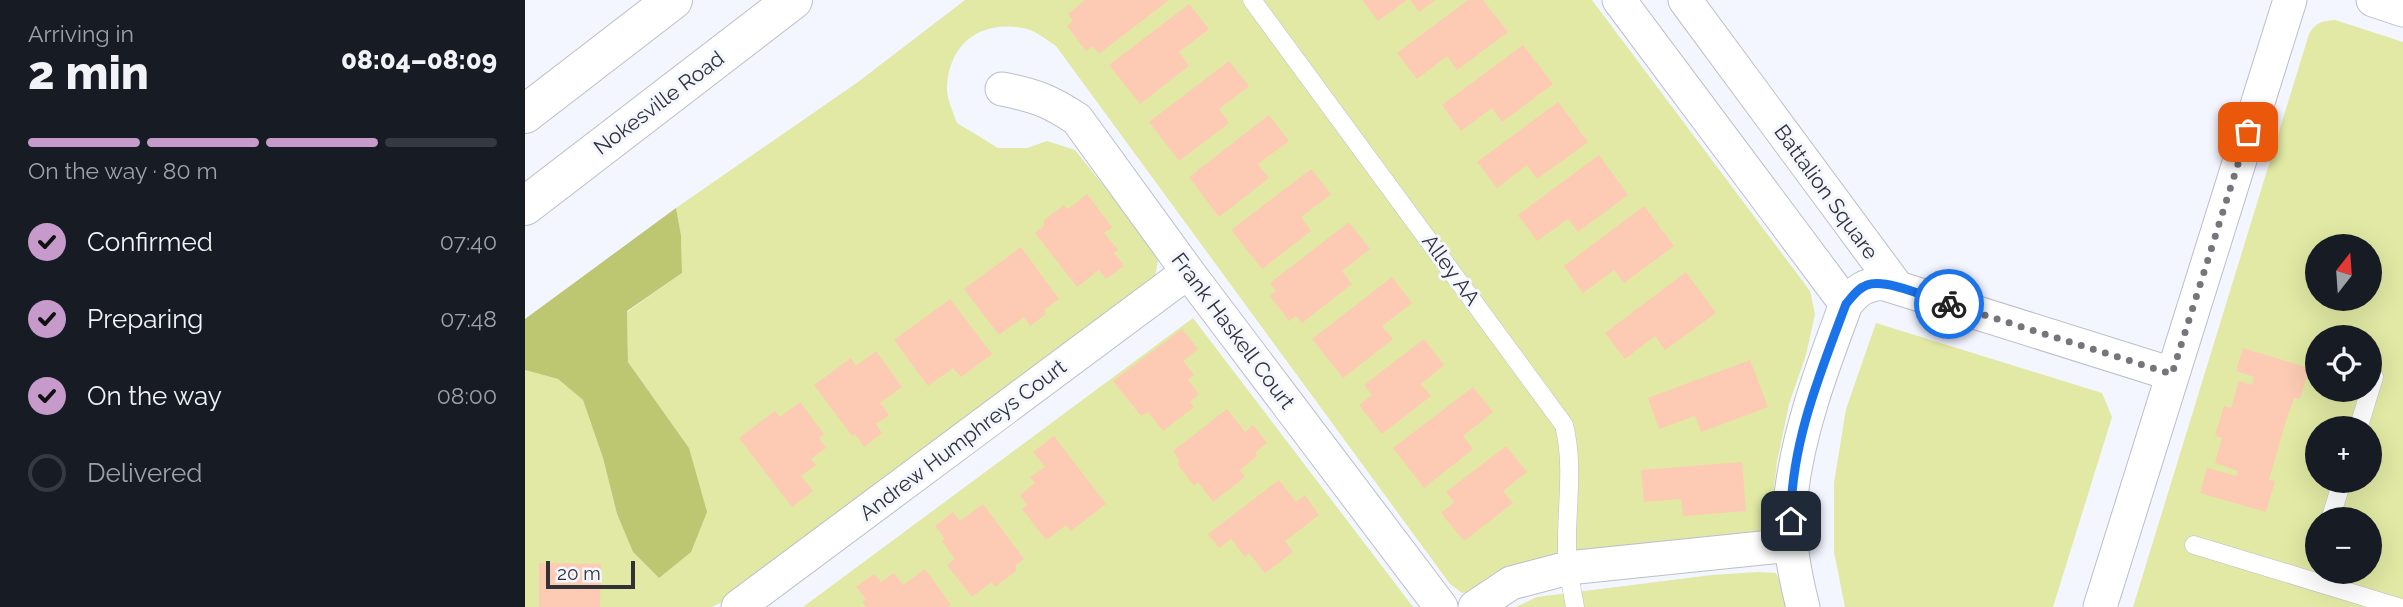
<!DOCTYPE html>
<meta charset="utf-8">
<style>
body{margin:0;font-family:Raleway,sans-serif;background:#20242c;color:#f1f3f6;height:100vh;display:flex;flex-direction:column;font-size:26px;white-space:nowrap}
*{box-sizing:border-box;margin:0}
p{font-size:23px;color:#9ea1a6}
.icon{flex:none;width:38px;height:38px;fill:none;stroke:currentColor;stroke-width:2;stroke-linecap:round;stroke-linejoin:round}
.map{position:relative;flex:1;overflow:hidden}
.sheet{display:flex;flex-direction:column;background:#171b24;width:525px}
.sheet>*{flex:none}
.needle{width:46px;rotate:17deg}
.controls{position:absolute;left:1780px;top:234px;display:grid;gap:14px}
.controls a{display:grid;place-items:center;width:77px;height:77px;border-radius:50%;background:#171b24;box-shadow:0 7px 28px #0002;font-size:35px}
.scale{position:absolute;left:21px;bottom:18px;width:89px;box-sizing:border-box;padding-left:7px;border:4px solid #313236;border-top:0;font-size:19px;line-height:24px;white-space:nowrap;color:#313236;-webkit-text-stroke:5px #f3f5ff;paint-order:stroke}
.pin{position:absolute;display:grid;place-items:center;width:60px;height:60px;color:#fff;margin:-30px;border-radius:14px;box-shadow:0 4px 10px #0006}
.courier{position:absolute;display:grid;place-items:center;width:70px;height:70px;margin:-35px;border:5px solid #1a73e8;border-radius:50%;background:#fff;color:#222;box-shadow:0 2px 9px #0007}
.summary em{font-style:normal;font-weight:800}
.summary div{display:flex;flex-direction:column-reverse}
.summary{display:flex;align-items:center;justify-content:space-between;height:119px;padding:0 28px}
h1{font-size:46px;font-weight:800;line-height:52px}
.bar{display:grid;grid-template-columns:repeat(4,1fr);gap:10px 7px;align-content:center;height:84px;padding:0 28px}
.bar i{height:9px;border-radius:5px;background:#363941}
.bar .current{background:#c69bcb}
.bar p{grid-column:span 4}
ol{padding:0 28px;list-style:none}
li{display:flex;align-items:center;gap:21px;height:77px}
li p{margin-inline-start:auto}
li .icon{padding:7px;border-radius:50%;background:#c69bcb;color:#111;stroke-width:4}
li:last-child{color:#9ea1a6}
li i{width:38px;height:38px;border:4px solid #363941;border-radius:50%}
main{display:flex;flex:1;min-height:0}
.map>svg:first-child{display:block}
</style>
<main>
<section class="sheet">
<div class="summary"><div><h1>2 min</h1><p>Arriving in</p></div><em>08:04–08:09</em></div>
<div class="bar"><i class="current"></i><i class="current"></i><i class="current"></i><i></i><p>On the way · 80 m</p></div>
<ol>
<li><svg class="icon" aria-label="check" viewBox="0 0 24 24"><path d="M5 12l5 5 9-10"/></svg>Confirmed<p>07:40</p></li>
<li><svg class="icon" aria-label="check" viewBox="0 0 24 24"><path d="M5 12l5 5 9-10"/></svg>Preparing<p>07:48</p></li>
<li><svg class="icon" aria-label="check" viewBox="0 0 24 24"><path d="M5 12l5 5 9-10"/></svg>On the way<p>08:00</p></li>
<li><i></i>Delivered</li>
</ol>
</section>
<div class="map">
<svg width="1878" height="607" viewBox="0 0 1878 607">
<rect width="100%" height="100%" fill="#f3f5ff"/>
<path fill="#e1e9a4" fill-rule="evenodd" d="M 440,0 L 1067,0 L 1285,291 L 1290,314 L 1281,355 L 1264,404 L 1252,462 L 1245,522 L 1235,532 L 1118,543 L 1019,558 L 953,590 L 937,593 L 925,584 L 531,46 C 522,40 512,32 502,29 C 459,19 425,40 422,86 C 421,97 428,112 432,123 L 473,148 L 502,148 L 522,141 L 550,150 L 634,255 L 629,281 L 197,602 L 187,607 L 0,607 L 0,370 L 33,379 L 58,400 L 78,458 L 92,514 L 108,552 L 134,578 L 164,448 L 103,362 L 102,312 L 157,273 L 156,235 L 151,208 L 333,82 Z
M 1810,20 L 1878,42 L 1878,607 L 1608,607 L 1784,34 C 1791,22 1797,21 1810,20 ZM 1792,247 L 1844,247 L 1844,299 L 1792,299 ZM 1792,338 L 1844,338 L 1844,390 L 1792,390 ZM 1792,429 L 1844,429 L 1844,481 L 1792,481 ZM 1792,520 L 1844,520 L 1844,572 L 1792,572 Z
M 668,318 L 888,607 L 278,607 Z
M 1351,323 L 1577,393 L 1587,417 L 1528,607 L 1320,607 L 1309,552 L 1309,483 L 1321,409 Z
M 1233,572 L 1251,573 L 1258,588 L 1262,607 L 991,607 L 1012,597 L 1187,575 Z"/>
<path fill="#bdc670" d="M 151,208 L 156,235 L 157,273 L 102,311 L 103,362 L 164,448 L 182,512 L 166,552 L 134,578 L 108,552 L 92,514 L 78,458 L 58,400 L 33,379 L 0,370 L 0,319 Z"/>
<path fill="#fdcbb3" d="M 560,0 L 644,0 L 574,54 L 568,46 L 561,51 L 542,26 L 548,21 L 543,14 Z
M 837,0 L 882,0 L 853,21 Z
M 885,0 L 910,0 L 894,12 Z
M 943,0 L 958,0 L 983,32 L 932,70 L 922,56 L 892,79 L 872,53 Z
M 664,4 L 684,29 L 654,52 L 664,66 L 615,104 L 584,65 Z
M 998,45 L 1028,84 L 977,122 L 967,108 L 936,131 L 917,105 Z
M 704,61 L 724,86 L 694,109 L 704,123 L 654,161 L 624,122 Z
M 1033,102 L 1063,142 L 1012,179 L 1002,165 L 972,188 L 952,162 Z
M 744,115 L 764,141 L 733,164 L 744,178 L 694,217 L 664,177 Z
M 1074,155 L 1103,195 L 1053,232 L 1043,219 L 1012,241 L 993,215 Z
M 786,169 L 806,194 L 776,217 L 786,231 L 737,269 L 706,230 Z
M 562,194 L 587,227 L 579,233 L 593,250 L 589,253 L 599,266 L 581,279 L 574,270 L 552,287 L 510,233 L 519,226 L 519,220 L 539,205 L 543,209 Z
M 1119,206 L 1149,246 L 1099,283 L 1089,270 L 1058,293 L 1039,266 Z
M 824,222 L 845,249 L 817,271 L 827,284 L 777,323 L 771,316 L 764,321 L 745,296 L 751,291 L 745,283 Z
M 496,247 L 534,299 L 519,310 L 521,314 L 505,326 L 499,317 L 474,335 L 439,289 Z
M 1161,272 L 1191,313 L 1140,350 L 1130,336 L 1100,359 L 1080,333 Z
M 867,277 L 887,303 L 857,326 L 868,339 L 818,378 L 787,339 Z
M 425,299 L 467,354 L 436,377 L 428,368 L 403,386 L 369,340 Z
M 657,329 L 673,349 L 658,361 L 669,375 L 663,380 L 674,394 L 665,402 L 669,407 L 638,431 L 623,412 L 616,416 L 588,381 Z
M 899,339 L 919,365 L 896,384 L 906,396 L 857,434 L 834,405 L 847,395 L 839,385 Z
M 1718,348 L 1784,368 L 1775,399 L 1769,398 L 1760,424 L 1744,480 L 1750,481 L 1741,512 L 1675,493 L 1682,468 L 1711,476 L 1713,471 L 1690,463 L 1697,438 L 1690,436 L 1699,406 L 1706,408 L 1714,381 L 1727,385 L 1729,377 L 1711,371 Z
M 351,351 L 377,387 L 355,403 L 364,415 L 351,424 L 357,433 L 339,447 L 330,434 L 327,436 L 289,385 L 326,358 L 331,366 Z
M 1225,360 L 1243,407 L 1176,432 L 1170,416 L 1134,429 L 1123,398 Z
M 948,387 L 968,412 L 938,436 L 948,449 L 899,488 L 868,448 Z
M 275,402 L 299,434 L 294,438 L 301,448 L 286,459 L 291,465 L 276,476 L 288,491 L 267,507 L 214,438 L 250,411 L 255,417 Z
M 702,409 L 720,432 L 728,425 L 742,443 L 730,453 L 732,456 L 715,470 L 720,477 L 688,502 L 673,482 L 669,486 L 653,465 L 654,459 L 648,451 Z
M 529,436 L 581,504 L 546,531 L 541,525 L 521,540 L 497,509 L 502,505 L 495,495 L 510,483 L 505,477 L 520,467 L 508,452 Z
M 981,446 L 1002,472 L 978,491 L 988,503 L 939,541 L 916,513 L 929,502 L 921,492 Z
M 1217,462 L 1221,511 L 1158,516 L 1156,499 L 1119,502 L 1116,470 Z
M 754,480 L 771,502 L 780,495 L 794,515 L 760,541 L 768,552 L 740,573 L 724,553 L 720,557 L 706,539 L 694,548 L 683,534 Z
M 458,504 L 499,559 L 491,565 L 491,571 L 470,587 L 467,582 L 447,597 L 422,565 L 430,559 L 417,541 L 420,539 L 410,526 L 428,512 L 435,521 Z
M 14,563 L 76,564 L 75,607 L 14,607 Z
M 400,569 L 426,605 L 422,607 L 341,607 L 337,602 L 341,599 L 331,587 L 349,574 L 356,582 L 369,573 L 378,585 Z"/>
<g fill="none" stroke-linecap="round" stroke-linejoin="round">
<g stroke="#bcbeca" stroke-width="19">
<path id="service" d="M 727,0 L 1039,425 C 1051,472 1038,522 1043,569 C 1045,582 1048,594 1050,607
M 1833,429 L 1849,377
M 1805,520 L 1817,481
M 1669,545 L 1873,607"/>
</g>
<g stroke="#bcbeca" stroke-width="35">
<path id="minor" d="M 1094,0 L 1321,304
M 1160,0 L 1372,287
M 1848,0 L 1878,10
M 477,89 C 509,95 525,101 552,119 L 663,272 L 916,607
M 213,607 L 663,272
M 950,607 L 986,583 L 1043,568 L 1266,545
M 1278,607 C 1269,572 1261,532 1266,495 C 1274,428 1298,366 1321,304 C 1332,290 1340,285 1357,283 L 1647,374
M 1575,607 L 1765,0"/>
</g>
<g stroke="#bcbeca" stroke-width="40">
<path id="trunk" d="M 0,114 L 148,0
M 0,206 L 268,0"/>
</g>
<use href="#service" stroke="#fff" stroke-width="18"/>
<use href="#minor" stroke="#fff" stroke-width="33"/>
<use href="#trunk" stroke="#fff" stroke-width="38"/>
</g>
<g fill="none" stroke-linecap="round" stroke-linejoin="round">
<path stroke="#75767c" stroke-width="7" stroke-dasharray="0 12.6" d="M 1424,304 L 1647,374 L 1723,132"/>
<path stroke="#1a73e8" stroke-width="9" d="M 1266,521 C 1265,446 1295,373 1321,304 C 1327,297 1333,288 1342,285 C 1361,278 1404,298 1424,304"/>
</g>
<g text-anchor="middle" stroke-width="6" stroke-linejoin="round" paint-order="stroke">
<g font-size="21" fill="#313236" stroke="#f3f5ff">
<text transform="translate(134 103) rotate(-37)" y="7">Nokesville Road</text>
<text transform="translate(1301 192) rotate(54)" y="7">Battalion Square</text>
<text transform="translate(926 270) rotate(54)" y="7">Alley AA</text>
<text transform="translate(708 331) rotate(53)" y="7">Frank Haskell Court</text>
<text transform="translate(438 440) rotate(-37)" y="7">Andrew Humphreys Court</text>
</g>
</g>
</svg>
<div class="controls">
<a><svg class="needle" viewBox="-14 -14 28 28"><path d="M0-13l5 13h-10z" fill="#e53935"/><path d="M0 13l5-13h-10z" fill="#9ea1a6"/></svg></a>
<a><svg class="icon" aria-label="locate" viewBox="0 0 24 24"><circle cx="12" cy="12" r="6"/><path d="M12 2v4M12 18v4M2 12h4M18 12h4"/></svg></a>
<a>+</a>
<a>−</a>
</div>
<div class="scale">20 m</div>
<div class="pin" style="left:1723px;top:132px;background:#ea580c"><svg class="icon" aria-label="bag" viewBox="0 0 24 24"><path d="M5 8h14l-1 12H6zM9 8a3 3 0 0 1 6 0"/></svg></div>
<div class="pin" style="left:1266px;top:521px;background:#1f2937"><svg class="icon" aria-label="home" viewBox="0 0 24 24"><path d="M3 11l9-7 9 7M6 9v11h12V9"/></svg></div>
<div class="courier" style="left:1424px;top:304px"><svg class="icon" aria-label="bike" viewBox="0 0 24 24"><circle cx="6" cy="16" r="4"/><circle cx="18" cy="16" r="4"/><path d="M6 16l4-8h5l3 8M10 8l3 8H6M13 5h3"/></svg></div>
</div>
</main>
